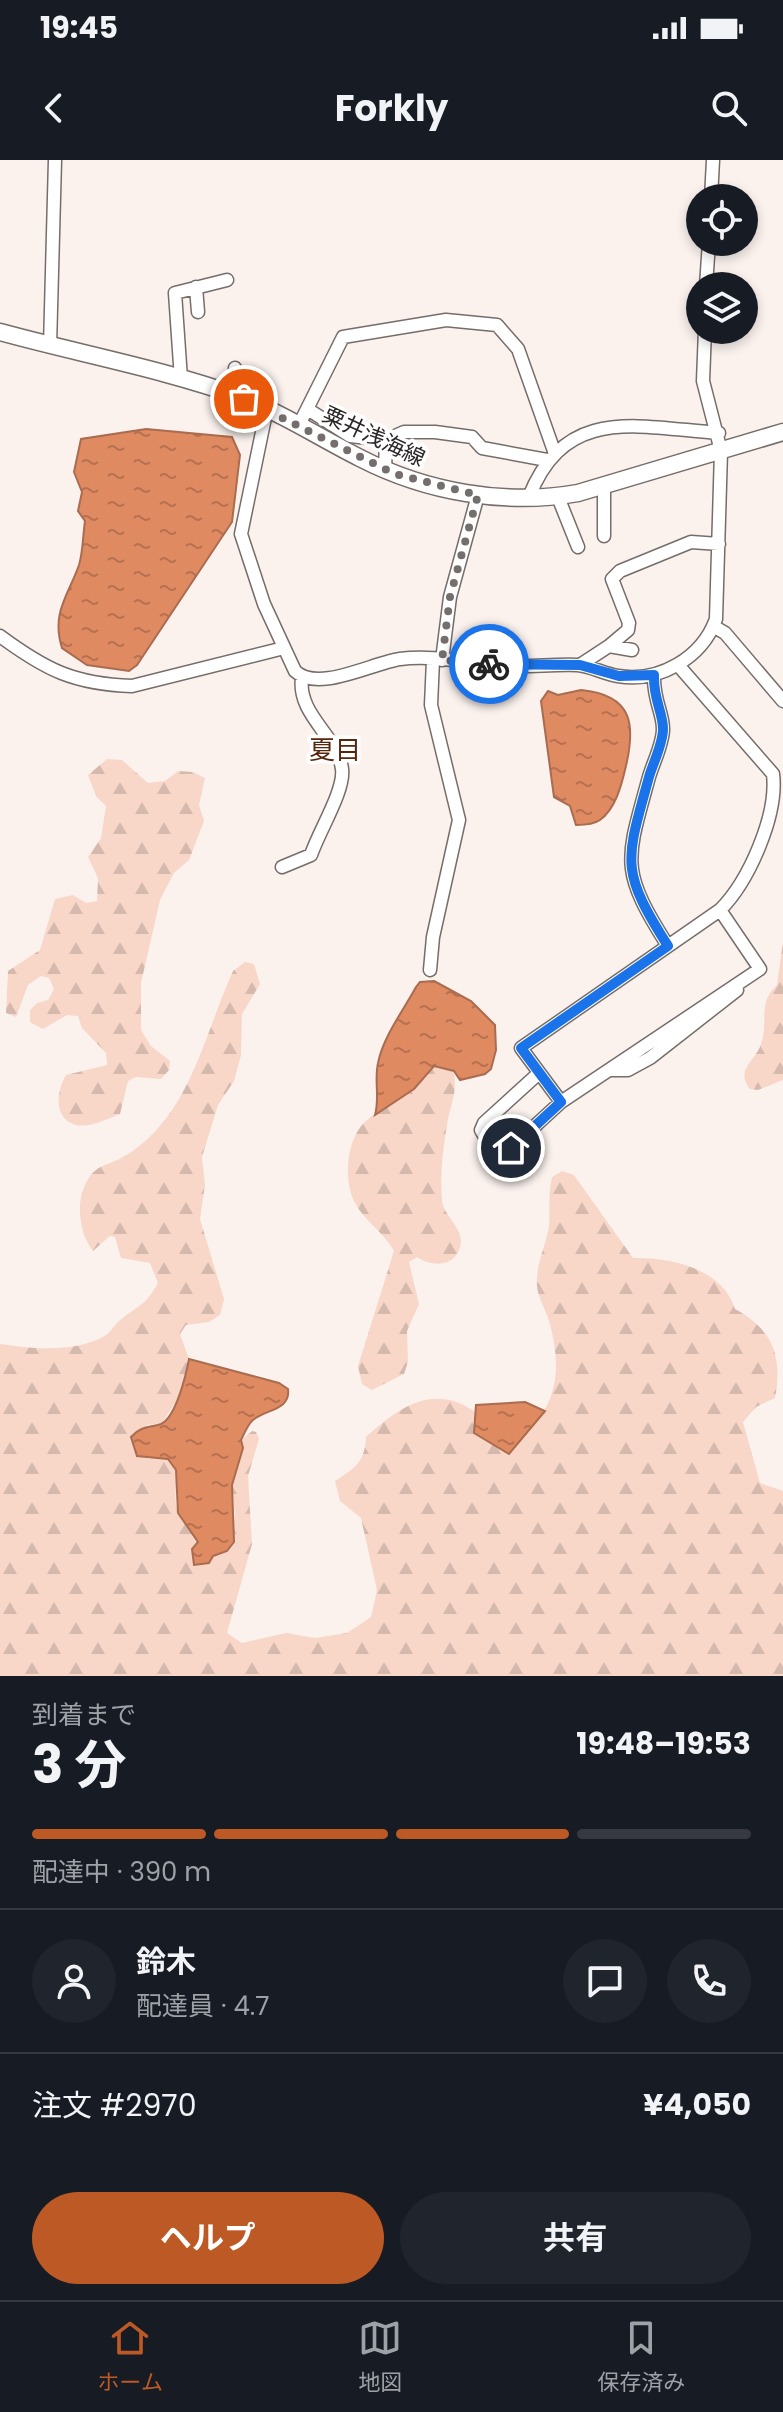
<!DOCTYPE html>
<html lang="ja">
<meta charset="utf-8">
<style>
body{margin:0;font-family:Poppins,"Noto Sans JP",sans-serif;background:#20242c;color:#f1f3f6;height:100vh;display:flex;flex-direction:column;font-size:30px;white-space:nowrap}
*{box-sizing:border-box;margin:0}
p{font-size:26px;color:#9ea1a6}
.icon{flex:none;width:44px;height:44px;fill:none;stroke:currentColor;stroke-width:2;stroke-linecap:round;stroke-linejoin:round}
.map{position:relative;height:1516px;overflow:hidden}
.details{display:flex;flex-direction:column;background:#171b24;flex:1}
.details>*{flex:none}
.controls{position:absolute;left:686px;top:24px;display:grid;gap:16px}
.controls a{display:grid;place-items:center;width:72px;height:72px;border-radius:50%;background:#171b24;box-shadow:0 4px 12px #0003;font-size:40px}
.pin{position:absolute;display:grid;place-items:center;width:68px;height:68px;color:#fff;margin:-34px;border:4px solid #fff;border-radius:50%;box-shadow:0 2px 8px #0007}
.courier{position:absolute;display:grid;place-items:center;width:80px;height:80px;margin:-40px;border:6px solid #1a73e8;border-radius:50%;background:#fff;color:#222;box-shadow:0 2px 10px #0007}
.overview em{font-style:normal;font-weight:700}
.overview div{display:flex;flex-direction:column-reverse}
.overview{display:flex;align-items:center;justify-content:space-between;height:136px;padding:0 32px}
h1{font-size:52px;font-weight:700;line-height:60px}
.bar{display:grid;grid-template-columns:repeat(4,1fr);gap:12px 8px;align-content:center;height:96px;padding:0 32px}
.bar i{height:10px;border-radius:6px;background:#363941}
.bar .on{background:#bd5924}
.bar p{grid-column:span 4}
.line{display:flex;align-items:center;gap:20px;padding:0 32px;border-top:2px solid #363941}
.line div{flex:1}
.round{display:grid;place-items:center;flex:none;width:84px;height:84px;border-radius:42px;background:#20242c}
.cta{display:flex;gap:16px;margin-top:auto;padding:16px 32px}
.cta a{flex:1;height:92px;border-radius:48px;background:#bd5924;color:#fff;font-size:32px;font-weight:700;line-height:92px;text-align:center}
.cta a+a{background:#20242c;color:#f1f3f6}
.status{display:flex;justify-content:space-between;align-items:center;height:56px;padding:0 40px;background:#171b24;direction:ltr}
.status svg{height:22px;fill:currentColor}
header{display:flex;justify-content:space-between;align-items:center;height:104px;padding:0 32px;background:#171b24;font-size:36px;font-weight:700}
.dock{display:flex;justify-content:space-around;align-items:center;height:112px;border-top:2px solid #363941;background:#171b24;font-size:22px;color:#9ea1a6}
.dock a{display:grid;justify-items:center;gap:4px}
.dock .on{color:#bd5924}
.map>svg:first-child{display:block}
</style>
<div class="status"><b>19:45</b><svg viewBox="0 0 49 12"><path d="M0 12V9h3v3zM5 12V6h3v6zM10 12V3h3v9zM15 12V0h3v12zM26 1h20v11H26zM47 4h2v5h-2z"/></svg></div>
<header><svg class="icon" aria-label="back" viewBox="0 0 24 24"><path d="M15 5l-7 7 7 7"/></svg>Forkly<svg class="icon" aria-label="search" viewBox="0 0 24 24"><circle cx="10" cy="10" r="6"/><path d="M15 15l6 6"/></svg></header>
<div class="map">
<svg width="783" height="1516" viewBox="0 0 783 1516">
<defs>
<pattern id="forest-firs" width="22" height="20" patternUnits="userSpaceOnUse" patternTransform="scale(2)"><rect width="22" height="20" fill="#f8d7c8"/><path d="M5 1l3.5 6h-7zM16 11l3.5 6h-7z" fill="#d5b9ac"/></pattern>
<pattern id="water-ripples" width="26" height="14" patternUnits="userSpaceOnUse" patternTransform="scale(2)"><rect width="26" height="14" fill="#e08a62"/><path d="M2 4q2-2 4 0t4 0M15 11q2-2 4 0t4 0" fill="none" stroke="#b67151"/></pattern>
</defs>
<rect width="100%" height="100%" fill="#fbf2ee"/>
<path fill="url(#forest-firs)" d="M 107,599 L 122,600 L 148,623 L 165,621 L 178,611 L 193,612 L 205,618 L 199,645 L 204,661 L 189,700 L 174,713 L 160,740 L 141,823 L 141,870 L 151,886 L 170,901 L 169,910 L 161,919 L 136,917 L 128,921 L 120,954 C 107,959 90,968 76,965 C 52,958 57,930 66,915 L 107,905 L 106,893 L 82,868 L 78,856 L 67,855 L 43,869 L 30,862 L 30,850 L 37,843 L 48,840 L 54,829 L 49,818 L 41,816 L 28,825 L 16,857 L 6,853 L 8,811 L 40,790 L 55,739 L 73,735 L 86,743 L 97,741 L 98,718 L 88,697 L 101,678 L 106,646 L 96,636 L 88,615 Z
M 783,782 L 783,920 L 758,930 L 750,929 C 746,924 743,918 745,911 C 748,902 758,894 761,884 C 769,861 757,843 777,825 Z
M 245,802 L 254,804 L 260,824 L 242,854 L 241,895 L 234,921 L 218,945 L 202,997 L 205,1025 L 200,1059 L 224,1139 L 220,1155 L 209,1162 L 186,1165 L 180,1174 L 189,1199 L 182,1232 L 162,1263 L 147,1265 L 148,1299 C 191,1289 169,1332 178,1351 C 185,1368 200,1384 213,1396 L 227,1391 L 235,1357 L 232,1325 L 243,1288 L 241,1280 L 252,1271 L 256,1272 L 259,1279 L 248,1316 L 252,1384 L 227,1473 L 242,1483 L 286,1473 L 315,1478 L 347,1473 L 371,1457 L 377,1430 L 361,1358 L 340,1341 L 335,1321 C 355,1308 365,1302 366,1277 C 399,1247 434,1222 477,1253 L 474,1273 C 490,1282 510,1285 525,1272 C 560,1244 561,1202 549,1161 C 546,1150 538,1138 537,1126 C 535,1107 546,1085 549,1066 C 550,1049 548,1034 552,1017 L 562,1011 L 574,1015 L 633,1098 C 671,1097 723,1109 735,1149 C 772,1169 783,1195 775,1238 L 756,1247 L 743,1262 L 760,1323 L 783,1331 L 783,1516 L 0,1516 L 0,1184 C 32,1189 77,1193 106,1175 C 111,1172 114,1165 119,1161 C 139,1144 144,1148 158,1123 L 150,1103 L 121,1098 L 115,1077 L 110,1076 L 93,1091 C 79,1073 75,1042 87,1021 C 96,1005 106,1006 121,998 C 138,989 151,977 163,962 C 195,925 212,857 233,811 Z
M 434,906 L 454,911 C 457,938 451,941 447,965 C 443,987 440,1017 442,1040 C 443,1057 468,1070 459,1090 C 452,1108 430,1106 417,1097 L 409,1102 L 419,1144 L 407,1171 L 408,1202 L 404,1214 L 372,1230 L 362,1224 L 358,1206 L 394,1091 C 384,1072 365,1062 355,1043 C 343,1021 346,978 366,961 C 379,948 398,941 413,929 C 420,923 427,913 434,906 Z"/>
<path fill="url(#water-ripples)" stroke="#aa6c50" stroke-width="2" d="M 146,269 L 232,277 L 240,295 L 232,362 L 137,505 L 129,511 L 87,505 L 62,488 C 51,453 68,436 79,405 C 83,392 83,374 85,361 L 78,351 L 82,332 L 74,312 L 81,279 Z
M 581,530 C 634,535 636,566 625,610 C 621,627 615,649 600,660 C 593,665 583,665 576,665 L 570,646 L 554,637 L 541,541 L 548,531 L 558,535 Z
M 434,821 L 471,841 L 495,865 L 496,890 L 491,909 L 485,914 L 460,920 L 454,911 L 434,906 L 414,929 L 375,955 C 380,937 374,921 378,903 C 383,877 403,851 416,827 L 420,822 Z
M 189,1199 L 279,1223 L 288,1229 C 291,1252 262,1249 251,1262 C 247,1267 244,1274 241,1280 L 243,1288 L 232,1325 L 234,1382 L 227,1391 L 213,1396 L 209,1403 L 194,1405 L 192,1389 L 198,1382 L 178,1353 L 176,1310 L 168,1299 L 137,1296 L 131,1277 C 141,1266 148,1268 161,1264 C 176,1257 186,1215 189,1199 Z
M 525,1242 L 545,1251 L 509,1294 L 474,1273 L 476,1245 Z"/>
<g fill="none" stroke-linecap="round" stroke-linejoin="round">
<g stroke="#756d6a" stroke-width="15">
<path id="street" d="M 711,38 L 713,0
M 706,126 L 709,82
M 196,127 L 198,152
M 50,186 L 55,0
M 235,208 L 247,230 L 244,239
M 181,219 L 175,133 L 227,120
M 267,248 L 241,374 L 264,444 L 295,511 C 318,533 372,503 400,499 C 436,494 474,505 510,506 C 532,507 555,504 577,505 C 591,506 604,514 618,516 C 659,523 702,498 716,459 L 721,291 L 703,221 L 705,170
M 309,250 L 350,276 L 386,280 L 404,272 L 435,272 L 472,277 L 482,288 L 547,300
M 299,265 L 343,177 L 446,160 L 497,165 L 518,189 L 554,291
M 385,310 L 386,280
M 529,337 C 565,245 637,267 719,273
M 558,337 L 578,387
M 604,376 L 604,326
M 713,466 L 725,473 L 783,541
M 0,476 C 46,510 74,524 132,526 L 284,488
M 609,486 L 628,470 L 629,463 L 612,419 L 620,411 L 691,382 L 719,384
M 442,500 L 450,437 L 478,335
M 580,505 L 609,486 L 632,490
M 654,515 C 653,540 663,552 663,569 C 663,584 653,603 649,617 C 626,701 619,709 668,786
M 282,707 L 311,695 C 319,671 345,630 342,609 C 338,576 297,555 302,518
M 430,810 L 433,777 L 459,660 L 431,545 L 433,500
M 610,910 L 628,910 L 650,898 L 737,830
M 539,913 L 484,963 L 481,970 L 493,991 L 511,988 L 561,942 L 760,809 L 720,750
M 561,942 L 521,888 L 720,750 C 749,721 778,655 773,614 L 678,505"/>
</g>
<g stroke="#756d6a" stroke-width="19">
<path id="secondary" d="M 0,172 C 80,194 163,209 241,237 C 282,253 320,278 360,298 C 426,332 505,346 578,333 L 783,272"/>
</g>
<use href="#street" stroke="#fff" stroke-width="12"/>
<use href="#secondary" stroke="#fff" stroke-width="16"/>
</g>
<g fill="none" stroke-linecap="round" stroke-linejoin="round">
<path stroke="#746e6c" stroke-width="8" stroke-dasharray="0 14.4" d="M 244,239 L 395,314 L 478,335 L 450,437 L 442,500 L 489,504"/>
<path stroke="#1a73e8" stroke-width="10" d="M 489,504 L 580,505 L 619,516 L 654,515 C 653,539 663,552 663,569 C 663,584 653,603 649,617 C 626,701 619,709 668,786 L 521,888 L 561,942 L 511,988"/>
</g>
<g text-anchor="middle" stroke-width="7" stroke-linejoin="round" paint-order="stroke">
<g font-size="22" fill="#2b2726" stroke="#fff">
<text transform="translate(374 276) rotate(25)" y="8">粟井浅海線</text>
</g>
<g font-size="26" fill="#56260d" stroke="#fff">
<text x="335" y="599">夏目</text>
</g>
</g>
</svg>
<div class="controls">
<a><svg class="icon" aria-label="locate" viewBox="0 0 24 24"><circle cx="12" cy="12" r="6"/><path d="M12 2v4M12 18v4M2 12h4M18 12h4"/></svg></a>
<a><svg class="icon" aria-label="layers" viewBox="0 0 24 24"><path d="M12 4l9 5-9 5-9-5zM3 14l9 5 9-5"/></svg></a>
</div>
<div class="pin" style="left:244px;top:239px;background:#ea580c"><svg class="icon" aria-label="bag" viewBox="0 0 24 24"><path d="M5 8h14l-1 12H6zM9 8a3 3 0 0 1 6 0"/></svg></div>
<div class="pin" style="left:511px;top:988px;background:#1f2937"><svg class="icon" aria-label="home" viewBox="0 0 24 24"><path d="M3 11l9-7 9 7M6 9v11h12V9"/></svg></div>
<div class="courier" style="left:489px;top:504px"><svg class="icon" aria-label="bike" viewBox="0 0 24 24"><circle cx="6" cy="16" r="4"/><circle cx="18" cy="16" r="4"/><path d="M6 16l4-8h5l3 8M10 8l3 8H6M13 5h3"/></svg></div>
</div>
<section class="details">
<div class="overview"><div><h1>3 分</h1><p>到着まで</p></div><em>19:48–19:53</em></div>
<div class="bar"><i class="on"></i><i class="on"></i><i class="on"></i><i></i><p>配達中 · 390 m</p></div>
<div class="line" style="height:144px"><a class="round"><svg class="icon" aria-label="person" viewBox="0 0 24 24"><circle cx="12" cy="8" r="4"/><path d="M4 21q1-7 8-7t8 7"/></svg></a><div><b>鈴木</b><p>配達員 · 4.7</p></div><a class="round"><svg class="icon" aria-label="chat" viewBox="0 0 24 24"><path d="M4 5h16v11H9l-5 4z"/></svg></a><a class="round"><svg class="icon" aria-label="phone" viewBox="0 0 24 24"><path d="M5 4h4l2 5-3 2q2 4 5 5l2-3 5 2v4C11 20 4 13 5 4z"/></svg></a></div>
<div class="line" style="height:104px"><div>注文 #2970</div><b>¥4,050</b></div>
<div class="cta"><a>ヘルプ</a><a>共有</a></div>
</section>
<nav class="dock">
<a class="on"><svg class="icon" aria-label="home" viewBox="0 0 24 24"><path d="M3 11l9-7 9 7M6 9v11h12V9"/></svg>ホーム</a>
<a><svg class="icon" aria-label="map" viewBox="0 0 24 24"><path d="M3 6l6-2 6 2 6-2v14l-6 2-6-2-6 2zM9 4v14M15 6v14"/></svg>地図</a>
<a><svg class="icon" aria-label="saved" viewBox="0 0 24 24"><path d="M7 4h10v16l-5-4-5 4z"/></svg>保存済み</a>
</nav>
